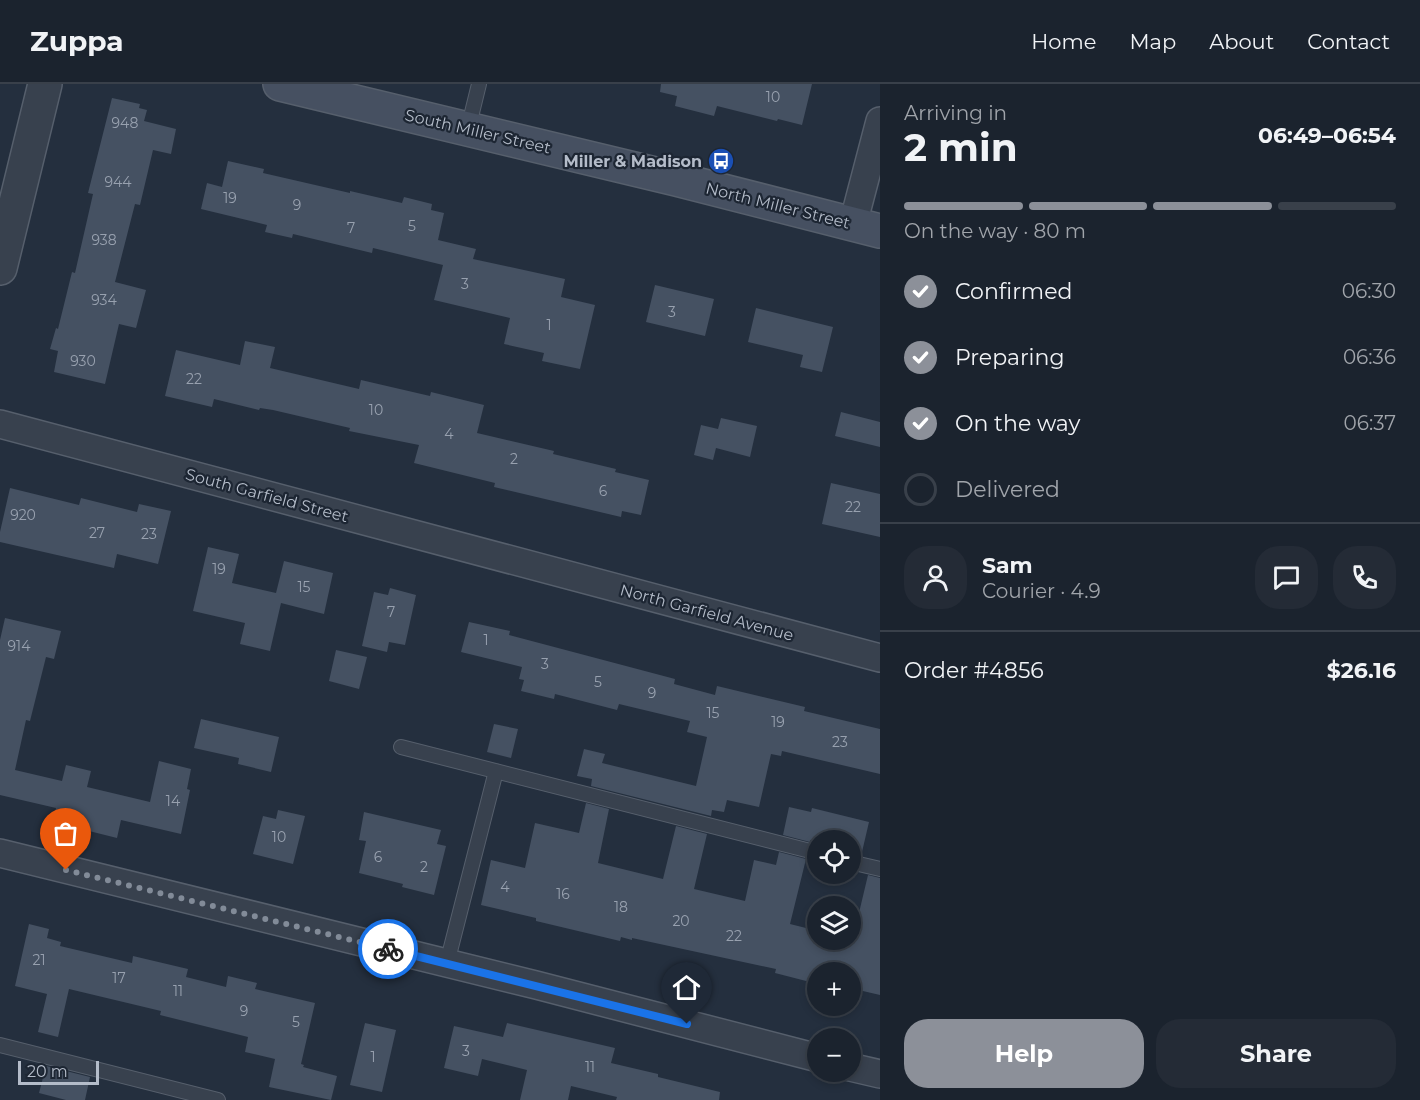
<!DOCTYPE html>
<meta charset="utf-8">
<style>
body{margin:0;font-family:Montserrat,sans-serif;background:#242b36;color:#f1f3f6;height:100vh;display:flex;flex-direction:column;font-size:22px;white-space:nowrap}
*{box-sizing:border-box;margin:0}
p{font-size:20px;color:#a0a4aa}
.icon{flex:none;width:33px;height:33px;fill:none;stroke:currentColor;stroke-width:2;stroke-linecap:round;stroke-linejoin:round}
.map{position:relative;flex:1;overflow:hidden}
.panel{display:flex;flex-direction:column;background:#1b232e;width:540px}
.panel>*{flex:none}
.buttons{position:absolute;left:807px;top:746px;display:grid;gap:12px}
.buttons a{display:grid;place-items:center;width:54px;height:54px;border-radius:50%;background:#1b232e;box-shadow:0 3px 9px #0003,0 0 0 2px #39404a;font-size:30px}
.scale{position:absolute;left:18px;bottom:15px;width:81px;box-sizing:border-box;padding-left:6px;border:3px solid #b4bcc9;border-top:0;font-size:16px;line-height:21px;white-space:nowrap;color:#b4bcc9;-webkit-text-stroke:4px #1d2633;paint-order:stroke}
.pin{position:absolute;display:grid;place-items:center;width:51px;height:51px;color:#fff;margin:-62px -26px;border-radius:50% 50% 50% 0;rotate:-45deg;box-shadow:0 0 6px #0007}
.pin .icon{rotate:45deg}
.courier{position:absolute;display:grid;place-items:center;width:60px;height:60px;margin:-30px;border:4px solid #1a73e8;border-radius:50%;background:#fff;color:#222;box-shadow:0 2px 8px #0007}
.summary em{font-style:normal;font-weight:700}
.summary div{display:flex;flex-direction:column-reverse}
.summary{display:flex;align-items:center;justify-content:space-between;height:102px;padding:0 24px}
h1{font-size:39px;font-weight:700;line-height:45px}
.bar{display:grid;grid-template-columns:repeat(4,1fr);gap:9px 6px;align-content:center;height:72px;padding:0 24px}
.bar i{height:8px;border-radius:4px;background:#39404a}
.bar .on{background:#8c9099}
.bar p{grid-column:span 4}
.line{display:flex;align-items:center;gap:15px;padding:0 24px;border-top:2px solid #39404a}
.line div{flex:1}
.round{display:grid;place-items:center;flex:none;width:63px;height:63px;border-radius:24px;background:#242b36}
ol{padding:0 24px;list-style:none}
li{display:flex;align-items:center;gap:18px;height:66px}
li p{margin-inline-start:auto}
li .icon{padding:6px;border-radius:50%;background:#8c9099;color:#fff;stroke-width:4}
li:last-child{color:#a0a4aa}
li i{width:33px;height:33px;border:3px solid #39404a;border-radius:50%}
.cta{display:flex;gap:12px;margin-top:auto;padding:12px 24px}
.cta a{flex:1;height:69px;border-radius:24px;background:#8c9099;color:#fff;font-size:24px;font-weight:700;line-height:69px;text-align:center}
.cta a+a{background:#242b36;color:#f1f3f6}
header{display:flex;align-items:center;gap:36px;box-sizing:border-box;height:84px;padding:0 30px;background:#1b232e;border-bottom:2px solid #39404a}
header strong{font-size:28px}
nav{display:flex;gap:33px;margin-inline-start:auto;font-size:21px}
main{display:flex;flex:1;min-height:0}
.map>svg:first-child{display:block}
</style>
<header>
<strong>Zuppa</strong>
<nav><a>Home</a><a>Map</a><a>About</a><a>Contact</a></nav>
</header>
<main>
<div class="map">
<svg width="880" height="1016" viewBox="0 0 880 1016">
<rect width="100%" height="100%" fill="#242f3e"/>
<path fill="#455162" d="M 661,0 L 812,0 L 802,41 L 778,35 L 777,37 L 717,22 L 714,32 L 675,22 L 677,12 L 660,8 Z
M 112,14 L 140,20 L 139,24 L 147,26 L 144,37 L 176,45 L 171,70 L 153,66 L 140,121 L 135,120 L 115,198 L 146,206 L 136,244 L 119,240 L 105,300 L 54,288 L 58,267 L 50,265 L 56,244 L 58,245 L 72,188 L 75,189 L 93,110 L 88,109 Z
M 228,77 L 264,85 L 263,89 L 350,109 L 350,107 L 402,119 L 404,113 L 432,120 L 431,126 L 444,129 L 438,156 L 476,165 L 473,175 L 565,195 L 561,213 L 595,221 L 580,285 L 542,277 L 544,269 L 504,260 L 510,234 L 434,216 L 443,181 L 373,164 L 372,169 L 293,150 L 292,154 L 265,148 L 267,141 L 201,125 L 207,99 L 222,103 Z
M 655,201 L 714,215 L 705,252 L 646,238 Z
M 756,224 L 833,243 L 822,288 L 800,283 L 803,271 L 748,258 Z
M 245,257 L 275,263 L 270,284 L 359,305 L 361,296 L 430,312 L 431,308 L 484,321 L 477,349 L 554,367 L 553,370 L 616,385 L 615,388 L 649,396 L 641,431 L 622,427 L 621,433 L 494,403 L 495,399 L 414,379 L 419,361 L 349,347 L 350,344 L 273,326 L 260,324 L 259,326 L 214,315 L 212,323 L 165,312 L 176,266 L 240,281 Z
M 841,328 L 880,338 L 880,363 L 835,352 Z
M 721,334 L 757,342 L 750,373 L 716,364 L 713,376 L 694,371 L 701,341 L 718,345 Z
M 831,399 L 880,410 L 880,453 L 822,440 Z
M 10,404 L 79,421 L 81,414 L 137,428 L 139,420 L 171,427 L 158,480 L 117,470 L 114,484 L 0,458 L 0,448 Z
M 208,463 L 239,470 L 232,499 L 276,509 L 284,477 L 333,489 L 324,530 L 281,519 L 270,567 L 240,560 L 245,539 L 193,527 Z
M 390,504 L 416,511 L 405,561 L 389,558 L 387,568 L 362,562 L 374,508 L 388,511 Z
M 5,534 L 61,547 L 54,575 L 46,573 L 30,637 L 26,636 L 15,686 L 62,697 L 66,681 L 91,687 L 87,703 L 150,718 L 159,677 L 191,685 L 187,705 L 190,706 L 181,750 L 121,736 L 117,754 L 77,744 L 78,738 L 54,732 L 56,724 L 0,711 L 0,556 Z
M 469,538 L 510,547 L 509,551 L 675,595 L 674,600 L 715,611 L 717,602 L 805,623 L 804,627 L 880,645 L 880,690 L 782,667 L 781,672 L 771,670 L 759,723 L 727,716 L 724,728 L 712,726 L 711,732 L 591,702 L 592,695 L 577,692 L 584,665 L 605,670 L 602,679 L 696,702 L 707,653 L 687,648 L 690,637 L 619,620 L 617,626 L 555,610 L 554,615 L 521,607 L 524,596 L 519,595 L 522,583 L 461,568 Z
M 336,566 L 367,573 L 359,605 L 329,597 Z
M 201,635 L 279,653 L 271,688 L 238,680 L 239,674 L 194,664 Z
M 494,640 L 518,645 L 511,674 L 487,668 Z
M 586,719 L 609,725 L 598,779 L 663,795 L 676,742 L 707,750 L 694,805 L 745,817 L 754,776 L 776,781 L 779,768 L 806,775 L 790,840 L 818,847 L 818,855 L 853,854 L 868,791 L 880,794 L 880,911 L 850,904 L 850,888 L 812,888 L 810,898 L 775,889 L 776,885 L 632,854 L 632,856 L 621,853 L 620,857 L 536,837 L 536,834 L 481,821 L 491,776 L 525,784 L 535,739 L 579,749 Z
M 789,723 L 811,728 L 812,724 L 869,738 L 862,768 L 850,765 L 850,756 L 818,757 L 810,756 L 810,758 L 783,751 Z
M 278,726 L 305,732 L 293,780 L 253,770 L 263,732 L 276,735 Z
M 364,728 L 441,746 L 437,760 L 446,762 L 434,811 L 402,803 L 403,800 L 359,789 L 366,757 L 359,756 Z
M 29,840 L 49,845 L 47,854 L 61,858 L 60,862 L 132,879 L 133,872 L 188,885 L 186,893 L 226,903 L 228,892 L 257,899 L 255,905 L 315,919 L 301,980 L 304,981 L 303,983 L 337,992 L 331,1016 L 269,1003 L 275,975 L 245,968 L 248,953 L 160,931 L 161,927 L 69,905 L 58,953 L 38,948 L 47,910 L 15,902 Z
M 365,939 L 396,946 L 382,1008 L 350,1001 Z
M 507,939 L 615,964 L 611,979 L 658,990 L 658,993 L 720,1008 L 719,1016 L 616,1016 L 617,1013 L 571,1002 L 568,1016 L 520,1016 L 527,986 L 482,975 L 478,992 L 444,984 L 454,942 L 503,953 Z
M 46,982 L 90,993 L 85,1016 L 66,1016 L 39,1009 Z"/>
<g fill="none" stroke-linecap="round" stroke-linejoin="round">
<g stroke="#565f6c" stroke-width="16">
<path id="service" d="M 468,45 L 479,0
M 401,663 L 818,769
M 850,778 L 880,785
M 447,879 L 496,687
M 0,961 L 218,1016"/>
</g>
<g stroke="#565f6c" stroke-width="30">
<path id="minor" d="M 853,140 L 880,37
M 0,340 L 880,574
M 0,769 L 536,901 L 818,974
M 850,983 L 880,990"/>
</g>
<g stroke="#565f6c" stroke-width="36">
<path id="tertiary" d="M 0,184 L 45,0"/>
</g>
<g stroke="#565f6c" stroke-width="36">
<path id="secondary" d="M 280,0 L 676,95 L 880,147"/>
</g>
<use href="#service" stroke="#38414e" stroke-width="14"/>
<use href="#minor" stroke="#38414e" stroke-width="27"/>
<use href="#tertiary" stroke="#38414e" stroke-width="33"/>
<use href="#secondary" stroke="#465061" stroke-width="33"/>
</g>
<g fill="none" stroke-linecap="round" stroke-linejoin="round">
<path stroke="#828b98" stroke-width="6" stroke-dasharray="0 10.8" d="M 66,786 L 388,865"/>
<path stroke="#1a73e8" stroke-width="8" d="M 388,865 L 687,940"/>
</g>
<defs>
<g id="bus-disc" transform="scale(1.35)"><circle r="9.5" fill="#1a4fb4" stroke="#1d2633"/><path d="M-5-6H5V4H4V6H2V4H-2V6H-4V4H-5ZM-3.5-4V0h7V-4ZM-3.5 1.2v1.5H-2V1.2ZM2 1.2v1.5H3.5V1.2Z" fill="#fff"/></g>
</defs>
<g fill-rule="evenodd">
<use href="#bus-disc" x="721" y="77"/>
</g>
<g text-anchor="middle" stroke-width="4.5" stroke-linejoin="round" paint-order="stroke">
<g font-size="14" fill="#98a1af">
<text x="773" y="18">10</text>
<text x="125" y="44">948</text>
<text x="118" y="103">944</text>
<text x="230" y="119">19</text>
<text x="297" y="126">9</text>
<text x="412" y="147">5</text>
<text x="351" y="149">7</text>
<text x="104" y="161">938</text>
<text x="465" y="205">3</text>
<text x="104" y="221">934</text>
<text x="672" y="233">3</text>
<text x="549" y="246">1</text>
<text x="83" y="282">930</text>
<text x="194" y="300">22</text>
<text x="376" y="331">10</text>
<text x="449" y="355">4</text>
<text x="514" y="380">2</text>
<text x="603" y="412">6</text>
<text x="853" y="428">22</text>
<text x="23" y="436">920</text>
<text x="97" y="454">27</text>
<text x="149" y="455">23</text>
<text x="219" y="490">19</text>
<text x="304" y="508">15</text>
<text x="391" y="533">7</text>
<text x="486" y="561">1</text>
<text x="19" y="567">914</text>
<text x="545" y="585">3</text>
<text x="598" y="603">5</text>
<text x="652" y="614">9</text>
<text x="713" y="634">15</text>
<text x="778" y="643">19</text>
<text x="840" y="663">23</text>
<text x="173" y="722">14</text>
<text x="279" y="758">10</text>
<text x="378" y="778">6</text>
<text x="424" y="788">2</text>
<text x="505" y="808">4</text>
<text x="563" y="815">16</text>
<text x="621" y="828">18</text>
<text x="681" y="842">20</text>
<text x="734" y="857">22</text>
<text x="39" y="881">21</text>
<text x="119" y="899">17</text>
<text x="178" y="912">11</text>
<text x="244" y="932">9</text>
<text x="296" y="943">5</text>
<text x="466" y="972">3</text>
<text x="373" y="978">1</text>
<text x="590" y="988">11</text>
</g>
<g font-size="16" fill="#b4bcc9" stroke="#1d2633">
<text transform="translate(478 47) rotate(13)" y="6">South Miller Street</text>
<text transform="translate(778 121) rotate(14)" y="6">North Miller Street</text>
<text transform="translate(267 411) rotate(15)" y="6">South Garfield Street</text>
<text transform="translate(707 528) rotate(15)" y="6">North Garfield Avenue</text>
</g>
<g font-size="16" font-weight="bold" fill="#b4bcc9" stroke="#1d2633" text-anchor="end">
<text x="702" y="83">Miller &amp; Madison</text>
</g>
</g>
</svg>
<div class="buttons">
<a><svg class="icon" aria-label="locate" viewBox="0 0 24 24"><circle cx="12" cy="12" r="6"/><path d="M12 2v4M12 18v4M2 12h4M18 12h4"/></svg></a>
<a><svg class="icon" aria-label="layers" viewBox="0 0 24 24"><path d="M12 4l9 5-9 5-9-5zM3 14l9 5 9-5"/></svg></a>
<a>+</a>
<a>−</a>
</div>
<div class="scale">20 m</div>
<div class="pin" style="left:66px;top:786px;background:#ea580c"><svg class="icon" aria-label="bag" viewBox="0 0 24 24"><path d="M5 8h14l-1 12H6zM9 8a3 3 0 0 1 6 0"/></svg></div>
<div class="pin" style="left:687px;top:940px;background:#1f2937"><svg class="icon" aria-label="home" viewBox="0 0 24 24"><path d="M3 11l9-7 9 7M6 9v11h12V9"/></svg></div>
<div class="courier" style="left:388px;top:865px"><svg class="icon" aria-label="bike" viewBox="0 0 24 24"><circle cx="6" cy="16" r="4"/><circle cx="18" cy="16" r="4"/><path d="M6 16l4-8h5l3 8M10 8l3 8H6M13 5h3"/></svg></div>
</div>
<section class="panel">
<div class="summary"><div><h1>2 min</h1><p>Arriving in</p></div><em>06:49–06:54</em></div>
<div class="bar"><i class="on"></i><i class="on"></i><i class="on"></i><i></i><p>On the way · 80 m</p></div>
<ol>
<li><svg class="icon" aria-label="check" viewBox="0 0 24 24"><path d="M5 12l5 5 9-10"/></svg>Confirmed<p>06:30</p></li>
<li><svg class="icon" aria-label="check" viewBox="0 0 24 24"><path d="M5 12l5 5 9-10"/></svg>Preparing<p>06:36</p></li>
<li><svg class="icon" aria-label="check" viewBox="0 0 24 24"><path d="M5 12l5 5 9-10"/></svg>On the way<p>06:37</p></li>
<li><i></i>Delivered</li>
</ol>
<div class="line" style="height:108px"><a class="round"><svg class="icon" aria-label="person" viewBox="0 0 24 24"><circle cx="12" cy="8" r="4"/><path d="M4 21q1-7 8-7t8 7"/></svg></a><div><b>Sam</b><p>Courier · 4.9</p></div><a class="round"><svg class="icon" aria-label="chat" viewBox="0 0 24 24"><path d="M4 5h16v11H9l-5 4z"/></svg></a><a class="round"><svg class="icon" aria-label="phone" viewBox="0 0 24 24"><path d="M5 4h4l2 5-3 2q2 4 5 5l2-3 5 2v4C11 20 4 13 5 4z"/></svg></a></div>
<div class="line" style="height:78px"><div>Order #4856</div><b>$26.16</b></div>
<div class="cta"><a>Help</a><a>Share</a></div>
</section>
</main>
